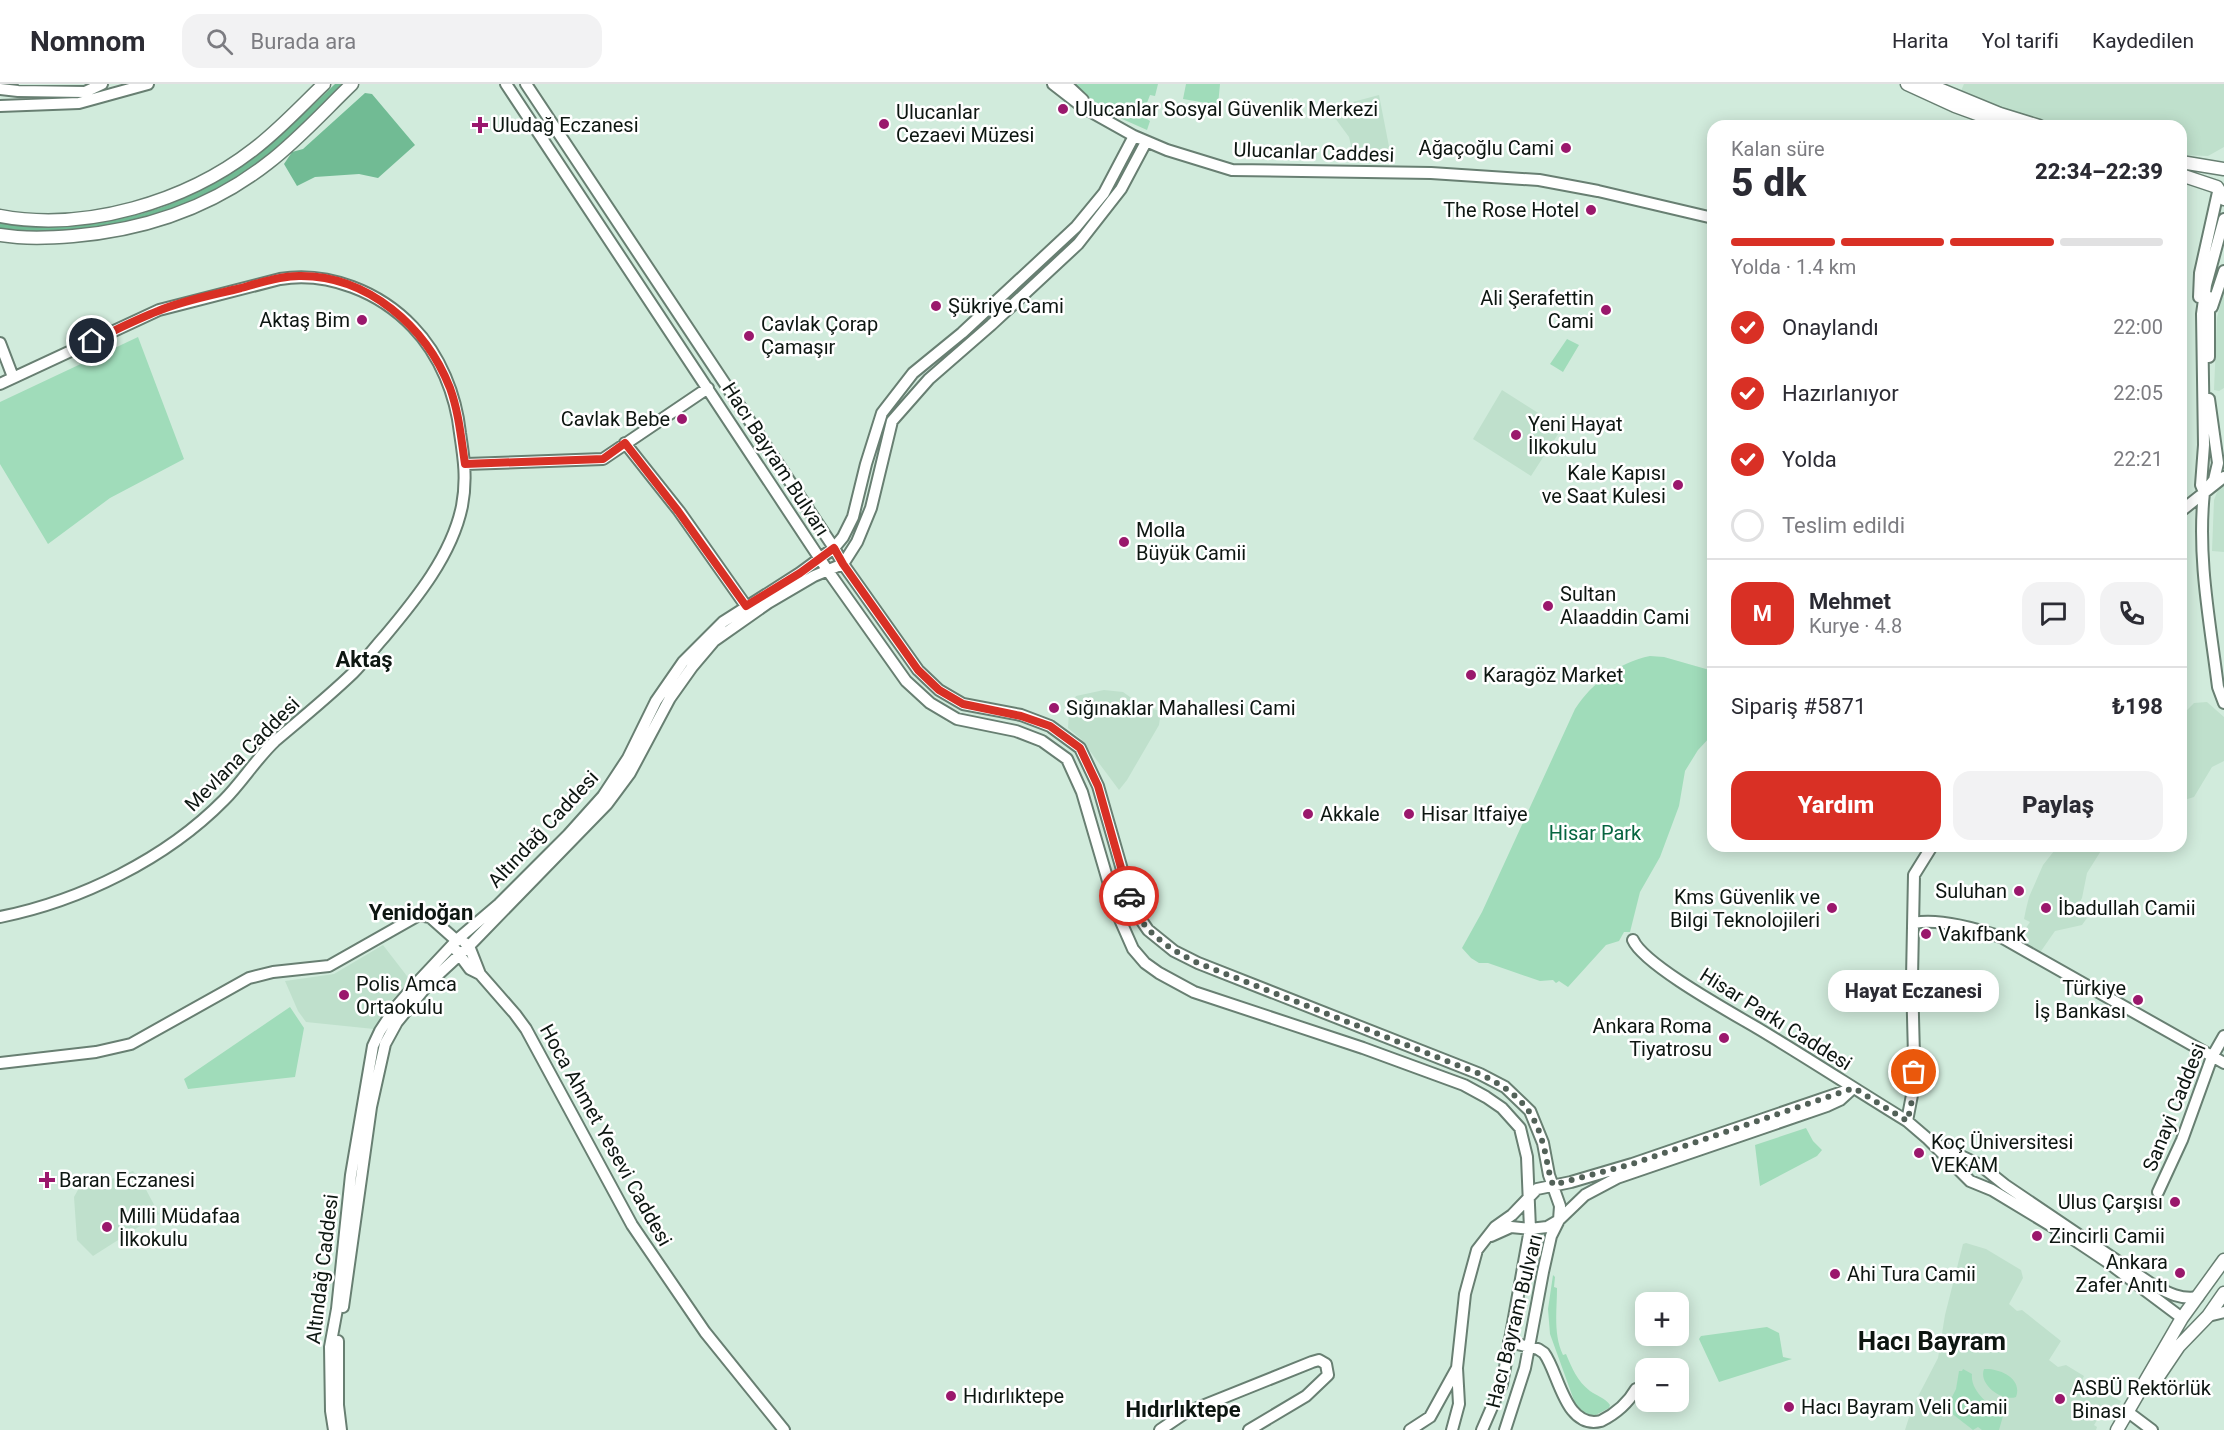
<!DOCTYPE html>
<html lang="tr">
<meta charset="utf-8">
<style>
body{margin:0;font-family:Roboto,sans-serif;background:#f2f2f3;color:#2b2b33;height:100vh;display:flex;flex-direction:column;font-size:22px;white-space:nowrap}
*{box-sizing:border-box;margin:0}
p{font-size:20px;color:#7c7c81}
.icon{flex:none;width:33px;height:33px;fill:none;stroke:currentColor;stroke-width:2;stroke-linecap:round;stroke-linejoin:round}
.map{position:relative;flex:1;overflow:hidden}
.panel{position:absolute;left:1707px;top:36px;width:480px;height:732px;display:flex;flex-direction:column;background:#fff;border-radius:18px;box-shadow:0 3px 15px #0003}
.panel>*{flex:none}
.controls{position:absolute;left:1635px;top:1208px;display:grid;gap:12px}
.controls a{display:grid;place-items:center;width:54px;height:54px;border-radius:12px;background:#fff;box-shadow:0 3px 15px #0003;font-size:30px}
.pin{position:absolute;display:grid;place-items:center;width:51px;height:51px;color:#fff;margin:-26px;border:3px solid #fff;border-radius:50%;box-shadow:0 2px 6px #0007}
.courier{position:absolute;display:grid;place-items:center;width:60px;height:60px;margin:-30px;border:4px solid #d93025;border-radius:50%;background:#fff;color:#222;box-shadow:0 2px 8px #0007}
.bubble{position:absolute;height:42px;border-radius:18px;background:#fff;box-shadow:0 3px 15px #0003;font-size:20px;font-weight:800;line-height:42px;text-align:center}
.headline em{font-style:normal;font-weight:800}
.headline div{display:flex;flex-direction:column-reverse}
.headline{display:flex;align-items:center;justify-content:space-between;height:102px;padding:0 24px}
h1{font-size:39px;font-weight:800;line-height:45px}
.bar{display:grid;grid-template-columns:repeat(4,1fr);gap:9px 6px;align-content:center;height:72px;padding:0 24px}
.bar i{height:8px;border-radius:4px;background:#e1e1e2}
.bar .active{background:#d93025}
.bar p{grid-column:span 4}
.line{display:flex;align-items:center;gap:15px;padding:0 24px;border-top:2px solid #e1e1e2}
.line div{flex:1}
.round{display:grid;place-items:center;flex:none;width:63px;height:63px;border-radius:18px;background:#f2f2f3}
ol{padding:0 24px;list-style:none}
li{display:flex;align-items:center;gap:18px;height:66px}
li p{margin-inline-start:auto}
li .icon{padding:6px;border-radius:50%;background:#d93025;color:#fff;stroke-width:4}
li:last-child{color:#7c7c81}
li i{width:33px;height:33px;border:3px solid #e1e1e2;border-radius:50%}
.action{display:flex;gap:12px;margin-top:auto;padding:12px 24px}
.action a{flex:1;height:69px;border-radius:18px;background:#d93025;color:#fff;font-size:24px;font-weight:800;line-height:69px;text-align:center}
.action a+a{background:#f2f2f3;color:#2b2b33}
header{display:flex;align-items:center;gap:36px;box-sizing:border-box;height:84px;padding:0 30px;background:#fff;border-bottom:2px solid #e1e1e2}
header strong{font-size:28px}
nav{display:flex;gap:33px;margin-inline-start:auto;font-size:21px}
.search{width:420px;height:54px;background:#f2f2f3;display:flex;align-items:center;gap:15px;box-sizing:border-box;padding:0 21px;border-radius:18px;color:#7c7c81;font-size:22px}
.map>svg:first-child{display:block}
</style>
<header>
<strong>Nomnom</strong>
<div class="search"><svg class="icon" aria-label="search" viewBox="0 0 24 24"><circle cx="10" cy="10" r="6"/><path d="M15 15l6 6"/></svg>Burada ara</div>
<nav><a>Harita</a><a>Yol tarifi</a><a>Kaydedilen</a></nav>
</header>
<div class="map">
<svg width="2224" height="1346" viewBox="0 0 2224 1346">
<rect width="100%" height="100%" fill="#d1ebdc"/>
<path fill="#bfe0cc" d="M 1964,0 L 2224,0 L 2224,63 L 2208,72 L 2181,71 L 2181,42 L 2055,42 L 2025,33 L 1960,9 Z
M 1379,11 L 1392,78 L 1355,78 L 1349,53 L 1332,30 L 1334,23 Z
M 2224,206 L 2224,304 L 2219,307 L 2214,306 L 2217,234 Z
M 1502,306 L 1562,344 L 1531,392 L 1473,355 Z
M 2224,400 L 2224,468 L 2212,467 L 2214,416 L 2217,408 Z
M 1104,606 L 1123,608 L 1144,623 L 1161,627 L 1159,641 L 1127,696 L 1119,706 L 1081,655 L 1068,644 L 1069,627 L 1076,612 Z
M 2207,618 L 2224,633 L 2224,677 L 2212,683 L 2194,713 L 2181,717 L 2181,640 L 2186,631 L 2185,628 L 2194,619 Z
M 2058,762 L 2104,762 L 2087,789 L 2082,814 L 2075,827 L 2087,834 L 2082,841 L 2055,847 L 2039,870 L 1994,845 L 1994,843 L 2019,854 L 2030,838 L 2024,835 L 2026,825 L 2029,813 L 2043,781 Z
M 383,861 L 410,896 L 384,925 L 374,945 L 306,938 L 298,927 L 285,897 L 334,890 Z
M 133,1087 L 143,1100 L 159,1130 L 93,1172 L 77,1156 L 74,1113 L 79,1104 L 100,1099 Z
M 1966,1159 L 1986,1165 L 2021,1186 L 2023,1194 L 2009,1220 L 2017,1227 L 2022,1226 L 2061,1257 L 2049,1276 L 2058,1283 L 2066,1281 L 2084,1292 L 2082,1296 L 2085,1299 L 2121,1317 L 2112,1336 L 2101,1330 L 2094,1341 L 2097,1343 L 2096,1346 L 1905,1346 L 1912,1324 L 1938,1274 L 1945,1231 L 1963,1160 Z"/>
<path fill="#a0dcba" d="M 1072,0 L 1158,0 L 1155,12 L 1150,11 L 1142,32 L 1150,37 L 1147,46 L 1111,30 Z
M 1186,0 L 1220,0 L 1218,21 L 1183,15 Z
M 138,253 L 184,375 L 110,414 L 48,460 L 0,380 L 0,318 Z
M 1567,255 L 1579,261 L 1563,288 L 1550,280 Z
M 1650,572 L 1664,573 L 1713,587 L 1713,650 L 1698,666 L 1685,687 L 1679,722 L 1660,773 L 1640,808 L 1630,848 L 1624,848 L 1619,857 L 1606,861 L 1568,903 L 1559,897 L 1556,899 L 1553,896 L 1540,897 L 1488,879 L 1479,879 L 1471,874 L 1462,864 L 1482,828 L 1575,625 C 1592,599 1619,578 1650,572 Z
M 290,923 L 304,944 L 295,993 L 188,1005 L 184,995 Z
M 1806,1044 L 1813,1057 L 1822,1066 L 1817,1072 L 1760,1102 L 1755,1061 Z
M 1553,1191 L 1555,1193 L 1554,1203 L 1557,1204 C 1557,1226 1553,1250 1563,1271 L 1566,1270 C 1572,1284 1577,1297 1590,1307 C 1597,1312 1605,1314 1610,1321 L 1609,1324 L 1592,1333 L 1582,1330 L 1576,1322 L 1550,1250 L 1548,1225 Z
M 1767,1243 L 1779,1249 L 1783,1273 L 1792,1275 L 1719,1298 L 1699,1255 L 1701,1252 Z
M 1963,1285 L 1972,1290 C 1970,1308 1991,1321 2003,1332 L 1999,1346 L 1982,1346 L 1978,1343 L 1973,1346 L 1946,1325 L 1956,1305 L 1959,1287 L 1962,1287 Z
M 1984,1285 C 1999,1284 2023,1294 2016,1313 C 2002,1318 1978,1300 1984,1285 Z"/>
<path fill="#71bb94" d="M 335,0 L 344,0 C 316,27 288,57 256,80 C 184,133 89,157 0,144 L 0,138 C 35,137 76,140 109,136 C 203,123 270,63 335,0 Z
M 365,9 L 372,10 L 415,61 L 378,94 L 359,90 L 315,93 L 297,102 L 284,80 L 292,68 L 303,65 Z"/>
<g fill="none" stroke-linecap="round" stroke-linejoin="round">
<g stroke="#687f72" stroke-width="14">
<path id="secondary" d="M 506,0 L 828,487 L 906,597 L 930,619 L 957,635 L 1016,647 L 1042,657 L 1067,675 L 1082,708 L 1118,831 L 1133,865 L 1145,879 L 1159,889 L 1194,908 L 1363,964 L 1464,1001 L 1486,1013 L 1502,1024 L 1520,1044 L 1527,1073 L 1530,1145 L 1502,1300 L 1482,1346
M 526,0 L 834,464 L 843,480 L 918,586 L 939,606 L 963,620 L 1021,631 L 1050,642 L 1080,664 L 1098,702 L 1133,824 L 1148,846 L 1174,867 L 1198,879 L 1480,990 L 1505,1003 L 1530,1027 L 1543,1059 L 1549,1091 L 1560,1122 L 1559,1136 L 1551,1152 L 1543,1188 L 1525,1284 L 1505,1346
M 1053,0 L 1084,24 L 1134,52 L 1167,66 L 1232,86 L 1431,89 L 1539,96 L 1598,107 L 1713,134
M 1066,0 L 1083,16
M 0,5 L 18,7 L 85,8 L 102,0
M 0,22 L 79,19 L 148,0
M 2224,135 L 2206,201 L 2202,230 L 2204,361 L 2201,401 L 2204,408 C 2197,474 2210,538 2218,603 L 2224,619
M 2199,213 L 2200,189 L 2218,108
M 2209,213 L 2209,273
M 2212,223 L 2224,187
M 0,259 L 13,293
M 0,300 L 159,226 L 280,195 C 328,187 380,208 413,243 C 440,271 456,311 460,349 C 464,375 467,396 462,422 C 452,471 416,515 385,552 C 374,564 364,578 353,589 C 328,613 301,635 275,657 C 256,675 242,698 224,716 C 166,775 80,817 0,833
M 625,359 L 679,427 L 746,522
M 466,380 L 603,375 L 708,304
M 2204,408 L 2214,396 L 2218,379 L 2209,315
M 2181,427 L 2224,393
M 843,480 L 857,458 L 871,424 L 892,337 L 929,295 L 991,241 L 1078,160 L 1121,105 L 1146,58
M 1914,839 C 1939,834 1977,845 2001,853 L 2224,979
M 1633,856 C 1644,881 1732,929 1759,945 C 1809,975 1858,1007 1907,1037 L 1928,1055 L 1970,1097 L 1992,1106 L 2073,1155 L 2106,1177 L 2182,1234
M 465,859 L 469,862 L 480,890
M 456,866 L 470,885 L 480,890 L 515,930 L 526,945 L 632,1141 L 705,1248 L 784,1346
M 0,979 L 96,968 L 131,960 L 249,894 L 273,888 L 329,882 L 419,831 L 430,833 L 457,857
M 1907,1037 L 1912,1011 L 1914,972 L 1912,894 L 1914,791 L 1932,762
M 1940,1062 L 1980,1081 L 2005,1101 L 2153,1201 C 2168,1209 2181,1216 2198,1213
M 2158,1108 L 2182,1056 L 2212,973 L 2224,952
M 1491,1152 L 1511,1143 L 1530,1145 L 1547,1143 L 1559,1136 L 1585,1111 L 1617,1094 L 1827,1022 L 1840,1016 L 1851,1006
M 343,1223 L 371,1023 L 385,960 L 397,938 L 430,898 L 469,862 L 607,720 L 630,689 L 670,614 L 692,583 L 714,557 L 768,519 L 814,492 L 843,480
M 2208,1232 L 2224,1228
M 338,1257 L 338,1321 L 341,1346
M 1509,1258 L 1538,1265 L 1544,1269 C 1559,1289 1565,1346 1601,1337 C 1617,1329 1628,1319 1636,1305
M 2132,1331 L 2152,1346
M 334,1346 L 331,1327 L 330,1263 L 337,1225 L 351,1091 L 373,962 L 380,947 L 395,924 L 415,901 L 459,854 L 499,820 L 568,751 L 603,712 L 628,674 L 656,617 L 683,578 L 723,538 L 800,489 L 834,464 L 843,453 L 853,433 L 866,380 L 882,329 L 913,289 L 962,249 L 1076,143 L 1104,109 L 1134,52
M 1160,1346 L 1185,1329 L 1312,1278 L 1319,1276 L 1326,1280 L 1328,1291 L 1306,1312 L 1249,1346
M 1410,1346 L 1430,1333 L 1457,1284
M 1452,1346 L 1459,1320 L 1457,1284 L 1465,1210 L 1477,1166 L 1495,1143 L 1512,1131 L 1537,1105 L 1571,1098 L 1632,1080 L 1854,1004"/>
</g>
<g stroke="#687f72" stroke-width="15">
<path id="primary" d="M 1907,0 L 1955,22 L 2010,42
M 1927,0 L 2000,30 L 2039,42
M 2181,78 L 2224,85
M 2181,91 L 2217,103 L 2224,115
M 0,132 C 85,148 186,118 254,65 C 279,46 301,22 324,0
M 0,151 C 24,155 49,154 73,152 C 144,146 212,123 268,79 C 297,57 326,25 352,0
M 2150,1305 L 2179,1262 L 2208,1232 L 2224,1209
M 2117,1346 L 2182,1234 L 2224,1176"/>
</g>
<use href="#secondary" stroke="#fff" stroke-width="10"/>
<use href="#primary" stroke="#fff" stroke-width="12"/>
</g>
<g fill="none" stroke-linecap="round" stroke-linejoin="round">
<path stroke="#526158" stroke-width="6" stroke-dasharray="0 10.8" d="M 1129,812 C 1139,845 1168,865 1198,879 L 1480,990 C 1514,1007 1533,1022 1543,1060 C 1547,1074 1548,1088 1553,1101 L 1632,1080 L 1854,1004 L 1907,1037 L 1911,1023 L 1914,988"/>
<path stroke="#d93025" stroke-width="8" d="M 92,257 C 114,247 135,236 158,227 C 184,216 213,211 241,204 C 259,199 280,192 299,192 C 368,191 426,243 450,304 C 459,329 461,354 465,380 L 603,375 L 625,359 L 678,427 L 746,522 L 800,489 L 834,464 L 843,480 L 918,586 L 939,606 L 963,620 L 1021,632 L 1050,642 L 1080,664 L 1098,702 L 1129,812"/>
</g>
<g fill="#9a186c" stroke="#fff" stroke-width="2">
<circle cx="1063" cy="25" r="6"/>
<circle cx="884" cy="40" r="6"/>
<path d="M477 32h6v6h6v6h-6v6h-6v-6h-6v-6h6z"/>
<circle cx="1566" cy="64" r="6"/>
<circle cx="1591" cy="126" r="6"/>
<circle cx="936" cy="222" r="6"/>
<circle cx="1606" cy="226" r="6"/>
<circle cx="362" cy="236" r="6"/>
<circle cx="749" cy="252" r="6"/>
<circle cx="682" cy="335" r="6"/>
<circle cx="1516" cy="351" r="6"/>
<circle cx="1678" cy="401" r="6"/>
<circle cx="1124" cy="458" r="6"/>
<circle cx="1548" cy="522" r="6"/>
<circle cx="1471" cy="591" r="6"/>
<circle cx="1054" cy="624" r="6"/>
<circle cx="1308" cy="730" r="6"/>
<circle cx="1409" cy="730" r="6"/>
<circle cx="2019" cy="807" r="6"/>
<circle cx="1832" cy="824" r="6"/>
<circle cx="2046" cy="824" r="6"/>
<circle cx="1926" cy="850" r="6"/>
<circle cx="344" cy="911" r="6"/>
<circle cx="2138" cy="916" r="6"/>
<circle cx="1724" cy="954" r="6"/>
<circle cx="1919" cy="1069" r="6"/>
<path d="M44 1087h6v6h6v6h-6v6h-6v-6h-6v-6h6z"/>
<circle cx="2175" cy="1118" r="6"/>
<circle cx="107" cy="1143" r="6"/>
<circle cx="2037" cy="1152" r="6"/>
<circle cx="2180" cy="1189" r="6"/>
<circle cx="1835" cy="1190" r="6"/>
<circle cx="951" cy="1312" r="6"/>
<circle cx="2060" cy="1315" r="6"/>
<circle cx="1789" cy="1323" r="6"/>
</g>
<g text-anchor="middle" stroke-width="5" stroke-linejoin="round" paint-order="stroke">
<g font-size="20" fill="#0d1611" stroke="#fff" text-anchor="start">
<text x="1075" y="32">Ulucanlar Sosyal Güvenlik Merkezi</text>
<text x="896" y="35">Ulucanlar<tspan x="896" dy="23">Cezaevi Müzesi</tspan></text>
<text x="492" y="48">Uludağ Eczanesi</text>
<text x="1554" y="71" text-anchor="end">Ağaçoğlu Cami</text>
<text x="1579" y="133" text-anchor="end">The Rose Hotel</text>
<text x="1594" y="221" text-anchor="end">Ali Şerafettin<tspan x="1594" dy="23">Cami</tspan></text>
<text x="948" y="229">Şükriye Cami</text>
<text x="350" y="243" text-anchor="end">Aktaş Bim</text>
<text x="761" y="247">Cavlak Çorap<tspan x="761" dy="23">Çamaşır</tspan></text>
<text x="670" y="342" text-anchor="end">Cavlak Bebe</text>
<text x="1528" y="347">Yeni Hayat<tspan x="1528" dy="23">İlkokulu</tspan></text>
<text x="1666" y="396" text-anchor="end">Kale Kapısı<tspan x="1666" dy="23">ve Saat Kulesi</tspan></text>
<text x="1136" y="453">Molla<tspan x="1136" dy="23">Büyük Camii</tspan></text>
<text x="1560" y="517">Sultan<tspan x="1560" dy="23">Alaaddin Cami</tspan></text>
<text x="1483" y="598">Karagöz Market</text>
<text x="1066" y="631">Sığınaklar Mahallesi Cami</text>
<text x="1320" y="737">Akkale</text>
<text x="1421" y="737">Hisar Itfaiye</text>
<text x="2007" y="814" text-anchor="end">Suluhan</text>
<text x="1820" y="820" text-anchor="end">Kms Güvenlik ve<tspan x="1820" dy="23">Bilgi Teknolojileri</tspan></text>
<text x="2058" y="831">İbadullah Camii</text>
<text x="1938" y="857">Vakıfbank</text>
<text x="356" y="907">Polis Amca<tspan x="356" dy="23">Ortaokulu</tspan></text>
<text x="2126" y="911" text-anchor="end">Türkiye<tspan x="2126" dy="23">İş Bankası</tspan></text>
<text x="1712" y="949" text-anchor="end">Ankara Roma<tspan x="1712" dy="23">Tiyatrosu</tspan></text>
<text x="1931" y="1065">Koç Üniversitesi<tspan x="1931" dy="23">VEKAM</tspan></text>
<text x="59" y="1103">Baran Eczanesi</text>
<text x="2163" y="1125" text-anchor="end">Ulus Çarşısı</text>
<text x="119" y="1139">Milli Müdafaa<tspan x="119" dy="23">İlkokulu</tspan></text>
<text x="2049" y="1159">Zincirli Camii</text>
<text x="2168" y="1185" text-anchor="end">Ankara<tspan x="2168" dy="23">Zafer Anıtı</tspan></text>
<text x="1847" y="1197">Ahi Tura Camii</text>
<text x="2072" y="1311">ASBÜ Rektörlük<tspan x="2072" dy="23">Binası</tspan></text>
<text x="963" y="1319">Hıdırlıktepe</text>
<text x="1801" y="1330">Hacı Bayram Veli Camii</text>
</g>
<g font-size="20" fill="#0d1611" stroke="#fff">
<text transform="translate(1314 68) rotate(2)" y="7">Ulucanlar Caddesi</text>
<text transform="translate(776 375) rotate(57)" y="7">Hacı Bayram Bulvarı</text>
<text transform="translate(242 670) rotate(-45)" y="7">Mevlana Caddesi</text>
<text transform="translate(543 745) rotate(-47)" y="7">Altındağ Caddesi</text>
<text transform="translate(1776 935) rotate(32)" y="7">Hisar Parkı Caddesi</text>
<text transform="translate(2174 1023) rotate(-68)" y="7">Sanayi Caddesi</text>
<text transform="translate(606 1051) rotate(61)" y="7">Hoca Ahmet Yesevi Caddesi</text>
<text transform="translate(322 1185) rotate(-83)" y="7">Altındağ Caddesi</text>
<text transform="translate(1514 1237) rotate(-76)" y="7">Hacı Bayram Bulvarı</text>
</g>
<g font-size="20" fill="#066540" stroke="#fff">
<text x="1595" y="756">Hisar Park</text>
</g>
<g font-size="22" font-weight="bold" fill="#0d1611" stroke="#fff">
<text x="364" y="583">Aktaş</text>
<text x="421" y="836">Yenidoğan</text>
<text x="1183" y="1333">Hıdırlıktepe</text>
</g>
<g font-size="26" font-weight="bold" fill="#0d1611" stroke="#fff">
<text x="1932" y="1266">Hacı Bayram</text>
</g>
</g>
</svg>
<div class="controls">
<a>+</a>
<a>−</a>
</div>
<div class="pin" style="left:1914px;top:988px;background:#ea580c"><svg class="icon" aria-label="bag" viewBox="0 0 24 24"><path d="M5 8h14l-1 12H6zM9 8a3 3 0 0 1 6 0"/></svg></div>
<div class="pin" style="left:92px;top:257px;background:#1f2937"><svg class="icon" aria-label="home" viewBox="0 0 24 24"><path d="M3 11l9-7 9 7M6 9v11h12V9"/></svg></div>
<div class="courier" style="left:1129px;top:812px"><svg class="icon" aria-label="car" viewBox="0 0 24 24"><path d="M5 17H2v-5l4-1 3-4h7l3 4 3 1v5h-3M9 17h6M6 11h13"/><circle cx="7" cy="17" r="2"/><circle cx="17" cy="17" r="2"/></svg></div>
<div class="bubble" style="left:1828px;top:886px;width:171px">Hayat Eczanesi</div>
<section class="panel">
<div class="headline"><div><h1>5 dk</h1><p>Kalan süre</p></div><em>22:34–22:39</em></div>
<div class="bar"><i class="active"></i><i class="active"></i><i class="active"></i><i></i><p>Yolda · 1.4 km</p></div>
<ol>
<li><svg class="icon" aria-label="check" viewBox="0 0 24 24"><path d="M5 12l5 5 9-10"/></svg>Onaylandı<p>22:00</p></li>
<li><svg class="icon" aria-label="check" viewBox="0 0 24 24"><path d="M5 12l5 5 9-10"/></svg>Hazırlanıyor<p>22:05</p></li>
<li><svg class="icon" aria-label="check" viewBox="0 0 24 24"><path d="M5 12l5 5 9-10"/></svg>Yolda<p>22:21</p></li>
<li><i></i>Teslim edildi</li>
</ol>
<div class="line" style="height:108px"><b class="round" style="background:#d93025;color:#fff">M</b><div><b>Mehmet</b><p>Kurye · 4.8</p></div><a class="round"><svg class="icon" aria-label="chat" viewBox="0 0 24 24"><path d="M4 5h16v11H9l-5 4z"/></svg></a><a class="round"><svg class="icon" aria-label="phone" viewBox="0 0 24 24"><path d="M5 4h4l2 5-3 2q2 4 5 5l2-3 5 2v4C11 20 4 13 5 4z"/></svg></a></div>
<div class="line" style="height:78px"><div>Sipariş #5871</div><b>₺198</b></div>
<div class="action"><a>Yardım</a><a>Paylaş</a></div>
</section>
</div>
